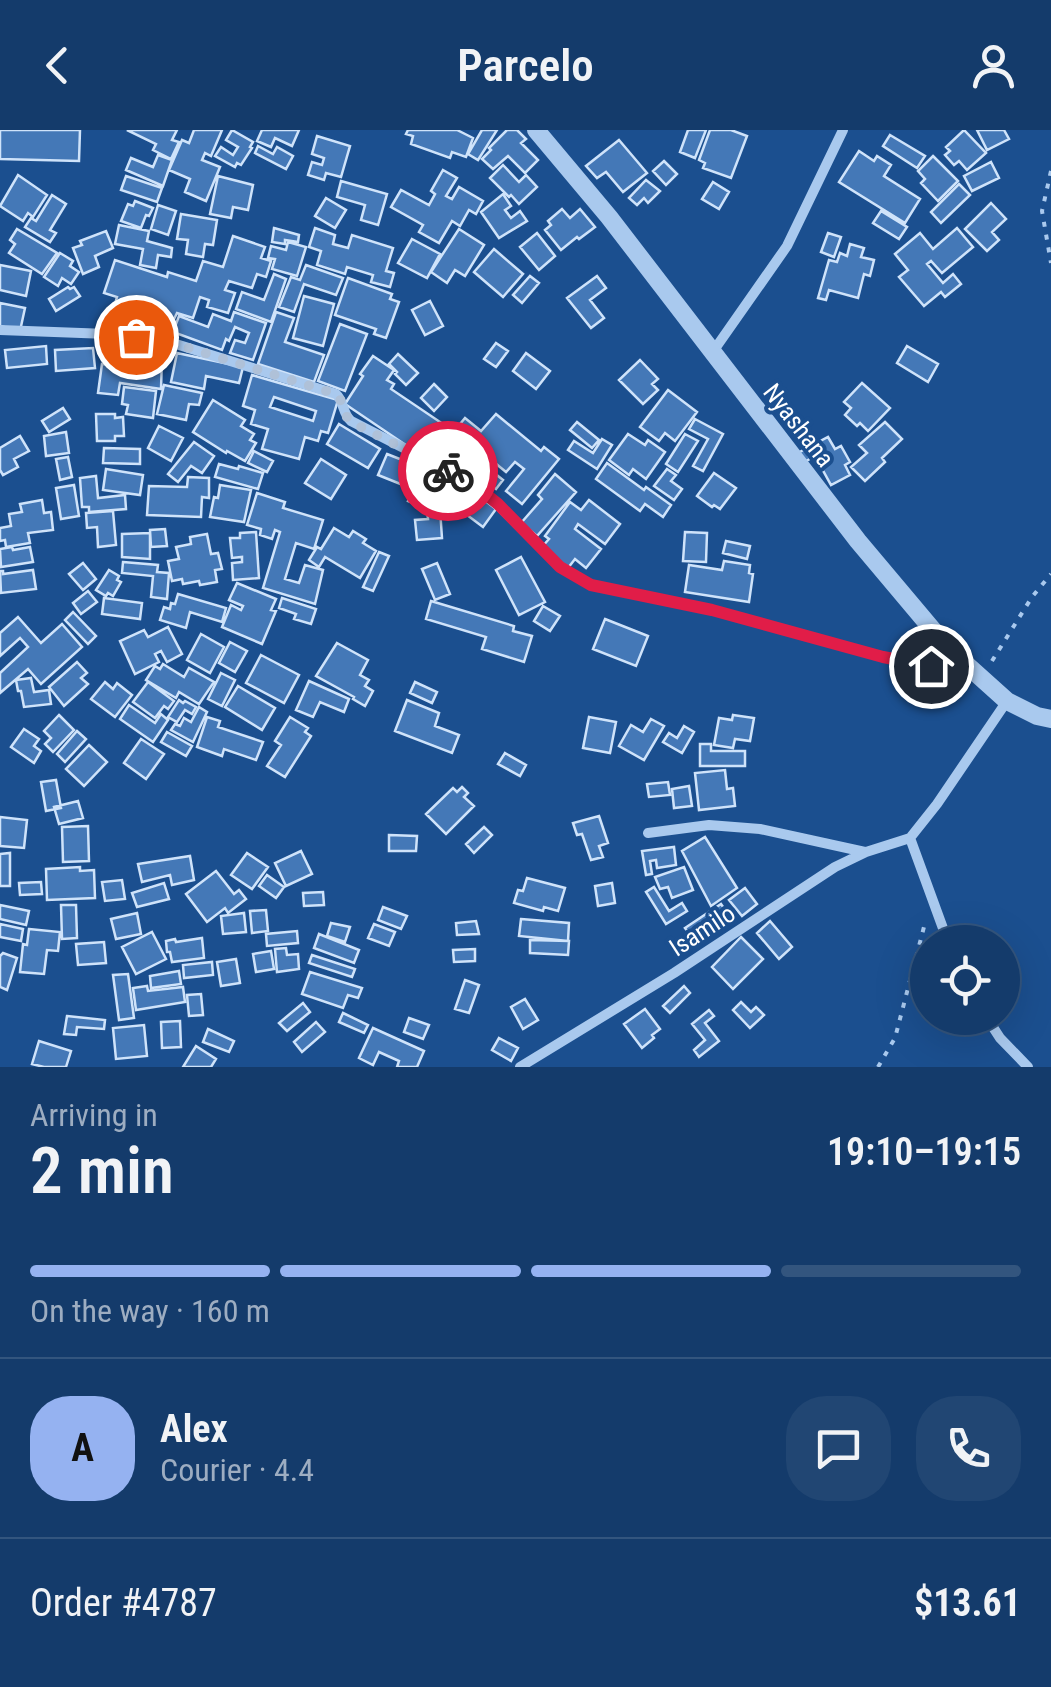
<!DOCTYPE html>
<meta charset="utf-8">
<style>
body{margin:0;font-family:"Roboto Condensed",sans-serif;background:#214673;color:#f1f3f6;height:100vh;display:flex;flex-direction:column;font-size:38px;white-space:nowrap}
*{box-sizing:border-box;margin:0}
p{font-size:32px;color:#9dadc1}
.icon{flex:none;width:55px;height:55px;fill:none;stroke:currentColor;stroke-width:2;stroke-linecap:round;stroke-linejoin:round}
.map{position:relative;height:937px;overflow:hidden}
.details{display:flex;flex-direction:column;background:#143b6b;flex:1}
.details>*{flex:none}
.buttons{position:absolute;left:910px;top:795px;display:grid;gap:20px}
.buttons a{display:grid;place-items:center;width:110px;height:110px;border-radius:50%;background:#143b6b;box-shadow:0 10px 40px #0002,0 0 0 2px #33557e;font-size:50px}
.pin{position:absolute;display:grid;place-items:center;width:85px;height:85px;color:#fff;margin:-42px;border:5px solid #fff;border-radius:50%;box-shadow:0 2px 10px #0007}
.courier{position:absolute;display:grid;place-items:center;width:100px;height:100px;margin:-50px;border:8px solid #e11d48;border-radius:50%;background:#fff;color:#222;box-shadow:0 2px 12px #0007}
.summary em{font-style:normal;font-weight:600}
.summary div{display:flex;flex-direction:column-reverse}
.summary{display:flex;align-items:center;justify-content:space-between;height:170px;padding:0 30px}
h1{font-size:65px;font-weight:600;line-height:75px}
.bar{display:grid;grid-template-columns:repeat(4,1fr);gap:15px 10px;align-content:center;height:120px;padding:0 30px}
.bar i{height:12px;border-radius:8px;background:#33557e}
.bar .active{background:#95b2f1}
.bar p{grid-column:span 4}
.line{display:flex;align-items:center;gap:25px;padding:0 30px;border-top:2px solid #33557e}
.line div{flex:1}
.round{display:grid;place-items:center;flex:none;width:105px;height:105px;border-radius:40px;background:#214673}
header{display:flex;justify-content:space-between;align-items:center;height:130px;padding:0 30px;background:#143b6b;font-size:45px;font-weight:600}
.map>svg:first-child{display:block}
</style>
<header><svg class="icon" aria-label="back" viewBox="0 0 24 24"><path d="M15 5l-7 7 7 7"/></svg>Parcelo<svg class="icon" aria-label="person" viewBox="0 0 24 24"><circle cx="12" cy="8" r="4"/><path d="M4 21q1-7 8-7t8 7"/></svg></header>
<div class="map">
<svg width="1051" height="937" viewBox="0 0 1051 937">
<rect width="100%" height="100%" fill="#1b4f8f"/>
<path fill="#4478b7" stroke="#cfe3fa" stroke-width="2.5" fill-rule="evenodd" d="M 0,0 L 80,0 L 79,31 L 0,29 Z
M 127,0 L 177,0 L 172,10 L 179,12 L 171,29 L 153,20 L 156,14 Z
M 194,0 L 222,0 L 211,26 L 205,23 L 202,30 L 220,37 L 206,71 L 185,62 L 190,49 L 169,40 L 182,10 L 189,13 Z
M 232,0 L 253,12 L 250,17 L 252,18 L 241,35 L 237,33 L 235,37 L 215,26 L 221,17 L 233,25 L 238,17 L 226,10 Z
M 262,0 L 299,0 L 292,16 L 275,8 L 271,17 L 257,11 Z
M 408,0 L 457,0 L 473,8 L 466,27 L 452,22 L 450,28 L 411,14 L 413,6 L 406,4 Z
M 482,0 L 497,0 L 478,30 L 468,24 Z
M 507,0 L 517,0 L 526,9 L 521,13 L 538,30 L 525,43 L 508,26 L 493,39 L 482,29 L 491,20 L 489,18 Z
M 688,0 L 706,0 L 695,28 L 680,22 Z
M 710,0 L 731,0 L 747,6 L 731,48 L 703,38 L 705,33 L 699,30 Z
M 964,0 L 986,23 L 967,40 L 959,31 L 954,35 L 945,25 L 950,21 L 946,17 Z
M 977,0 L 1004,0 L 1009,9 L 987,20 Z
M 890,5 L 925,26 L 917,38 L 883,16 Z
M 317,6 L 350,16 L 341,47 L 326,43 L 324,50 L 308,45 L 312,32 L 322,35 L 324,28 L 312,24 Z
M 619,10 L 647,43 L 623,62 L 606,42 L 597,48 L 586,36 Z
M 258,16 L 273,24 L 277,17 L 293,26 L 286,39 L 255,23 Z
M 859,21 L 874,31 L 877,26 L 891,35 L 884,46 L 920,69 L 905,93 L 839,52 Z
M 158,25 L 172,30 L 163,56 L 126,40 L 131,28 L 153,37 Z
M 933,26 L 958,51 L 938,71 L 921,53 L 925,49 L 918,41 Z
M 664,31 L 677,44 L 666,55 L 653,41 Z
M 991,32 L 999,48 L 972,61 L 964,46 Z
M 503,35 L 519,52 L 526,45 L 537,57 L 519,74 L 511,65 L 509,67 L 490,48 Z
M 443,40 L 457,48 L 446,66 L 452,69 L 459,57 L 483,71 L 476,84 L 469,80 L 460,96 L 452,91 L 439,113 L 419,102 L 423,95 L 391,77 L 401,60 L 429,75 L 435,64 L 431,61 Z
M 18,45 L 47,65 L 33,87 L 28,83 L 23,91 L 0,76 Z
M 126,46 L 162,58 L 157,72 L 121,60 Z
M 218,46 L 253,55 L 248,80 L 233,77 L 231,88 L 210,84 Z
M 646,50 L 660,61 L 648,73 L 644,68 L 637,75 L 629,68 Z
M 341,51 L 387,64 L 378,95 L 361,90 L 365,75 L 337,67 Z
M 713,52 L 729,62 L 719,79 L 702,69 Z
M 959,54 L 970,65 L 941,93 L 931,82 Z
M 503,64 L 511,76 L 505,80 L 511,88 L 520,81 L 527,91 L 499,108 L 481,82 Z
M 52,65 L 66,74 L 50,100 L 56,103 L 50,112 L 25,97 L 31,88 L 36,91 Z
M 326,68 L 346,80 L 335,98 L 315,86 Z
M 135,71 L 153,78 L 149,86 L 146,85 L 141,98 L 121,91 L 128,74 L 133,76 Z
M 991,73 L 1006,89 L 992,102 L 999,110 L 987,121 L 965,99 Z
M 158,75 L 176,81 L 168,105 L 151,99 Z
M 562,79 L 570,88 L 580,79 L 595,97 L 579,109 L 577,107 L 561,120 L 545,100 L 551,95 L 548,91 Z
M 881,81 L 907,97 L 899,109 L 873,93 Z
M 181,84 L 217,90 L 213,115 L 205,114 L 203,127 L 186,124 L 188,110 L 177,109 Z
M 119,95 L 149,101 L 147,111 L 172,118 L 171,127 L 158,125 L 156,138 L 140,135 L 143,119 L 115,114 Z
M 274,98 L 299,105 L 298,112 L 285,110 L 285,114 L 272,112 Z
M 315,98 L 335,105 L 333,114 L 348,118 L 352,105 L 393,118 L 386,141 L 394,143 L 390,157 L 371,152 L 373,145 L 347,137 L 345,144 L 317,135 L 321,121 L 309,117 Z
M 957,98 L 973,117 L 942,143 L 931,131 L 927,134 L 943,153 L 953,144 L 961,154 L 945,167 L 941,162 L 924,176 L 899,147 L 908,140 L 895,124 L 920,103 L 933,119 Z
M 17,99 L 57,123 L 42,144 L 9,123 L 15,114 L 10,110 Z
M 459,99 L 484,115 L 465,146 L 455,140 L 447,153 L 431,142 Z
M 106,101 L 113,118 L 95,126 L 99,137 L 83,144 L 73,118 L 82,115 L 80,111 Z
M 537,103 L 555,126 L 539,140 L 520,117 Z
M 828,103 L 841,107 L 834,127 L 821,122 Z
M 233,106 L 265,117 L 261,128 L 271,131 L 266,147 L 257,144 L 252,158 L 229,151 L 225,160 L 235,163 L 228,183 L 207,177 L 209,170 L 200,167 L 193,188 L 177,183 L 174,189 L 147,180 L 142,194 L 112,184 L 117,167 L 104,163 L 115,130 L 167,147 L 168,142 L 196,151 L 203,131 L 223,137 Z
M 412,109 L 440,124 L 427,148 L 398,133 Z
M 288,112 L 306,117 L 297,146 L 272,139 L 275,129 L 268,128 L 271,116 L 286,120 Z
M 850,114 L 864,118 L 861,127 L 874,130 L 870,146 L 864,144 L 858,168 L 829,160 L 826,170 L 818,168 L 829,130 L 837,132 L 840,123 L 847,126 Z
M 494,119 L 523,144 L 503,167 L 474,142 Z
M 60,123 L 73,131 L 70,136 L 79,142 L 71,154 L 62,148 L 58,156 L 44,147 Z
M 0,135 L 31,141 L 26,166 L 0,160 Z
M 306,135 L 343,148 L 336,165 L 304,154 L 294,182 L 279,177 L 291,147 L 300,150 Z
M 274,144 L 286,149 L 271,192 L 236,179 L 242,162 L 264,170 Z
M 530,146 L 539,153 L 522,173 L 513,165 Z
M 597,146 L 606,158 L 590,170 L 604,188 L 591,198 L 567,168 Z
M 348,148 L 392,164 L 390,169 L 399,172 L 386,208 L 374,204 L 376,199 L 335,185 Z
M 68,157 L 70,159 L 74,157 L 80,166 L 56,181 L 49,169 Z
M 304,166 L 334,174 L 323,216 L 293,208 Z
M 430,171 L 443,196 L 425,205 L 412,180 Z
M 0,173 L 25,178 L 20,201 L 0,196 Z
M 234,182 L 266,193 L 253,230 L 230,223 L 235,210 L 245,213 L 249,203 L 235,197 L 229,211 L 226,209 L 222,220 L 173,202 L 179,186 L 208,197 L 213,184 L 231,191 Z
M 276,182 L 294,188 L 285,212 L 324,225 L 314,252 L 258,234 Z
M 340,194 L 367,204 L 345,261 L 318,251 Z
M 496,213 L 508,221 L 496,237 L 484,229 Z
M 46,216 L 47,234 L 7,238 L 5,220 Z
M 907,216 L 938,234 L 928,252 L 897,233 Z
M 93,218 L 95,238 L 56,241 L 55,220 Z
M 126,222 L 162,227 L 161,259 L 120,253 L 118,265 L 98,263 L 102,234 L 124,237 Z
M 177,223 L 243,237 L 239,253 L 206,246 L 204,259 L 171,252 Z
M 526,223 L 550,241 L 536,259 L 513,241 Z
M 398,224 L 418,243 L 406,255 L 395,244 L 397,242 L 389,234 Z
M 373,226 L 394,240 L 387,250 L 394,254 L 391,259 L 443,294 L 422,326 L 345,274 L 363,246 L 360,244 Z
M 640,230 L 658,249 L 652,254 L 658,260 L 643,274 L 619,250 Z
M 252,245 L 338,270 L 328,303 L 321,301 L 318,311 L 305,307 L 299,329 L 262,319 L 268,299 L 251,294 L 255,280 L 243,276 ZM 274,267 L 316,281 L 313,291 L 270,277 Z
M 862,253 L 890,278 L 868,301 L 860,293 L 857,296 L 845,285 L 851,278 L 844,272 Z
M 434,254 L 447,267 L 434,281 L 421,268 Z
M 164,255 L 202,263 L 199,275 L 189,274 L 186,290 L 157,284 Z
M 124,257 L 156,261 L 153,288 L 126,284 L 128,275 L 122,274 Z
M 668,260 L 697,282 L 675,311 L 665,303 L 659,311 L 640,297 Z
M 213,270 L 245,290 L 241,296 L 254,304 L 250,310 L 256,313 L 245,331 L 227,321 L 226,323 L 193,302 Z
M 63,278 L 70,289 L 49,302 L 42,291 Z
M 96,284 L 115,284 L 115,288 L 123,287 L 124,306 L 115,306 L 115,311 L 97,311 Z
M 496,284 L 541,321 L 544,317 L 559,329 L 522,374 L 506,361 L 524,339 L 515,332 L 506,342 L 455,300 L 465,288 L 481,301 Z
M 695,289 L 723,304 L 703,341 L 693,336 L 708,309 L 689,299 Z
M 577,292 L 599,310 L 592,318 L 570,300 Z
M 885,292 L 902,309 L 882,328 L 885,332 L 865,351 L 851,337 L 867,323 L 859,315 Z
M 339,294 L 380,319 L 368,338 L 327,314 Z
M 159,296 L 183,308 L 171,331 L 148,318 Z
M 66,302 L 69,323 L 46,326 L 44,306 Z
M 628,304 L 645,315 L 648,310 L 665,322 L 646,349 L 633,339 L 629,345 L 609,330 Z
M 685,304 L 698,311 L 678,342 L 666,334 Z
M 20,306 L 29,321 L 14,329 L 18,337 L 3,345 L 0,340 L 0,318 Z
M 828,307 L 835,319 L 841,316 L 850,332 L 845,335 L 850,345 L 831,355 L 815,326 L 801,334 L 796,324 Z
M 602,309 L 612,315 L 597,339 L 568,320 L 574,311 L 593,323 Z
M 194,312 L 214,326 L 202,343 L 191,336 L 178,352 L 168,344 Z
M 457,313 L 503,350 L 496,359 L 478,345 L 474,350 L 466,343 L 470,338 L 450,322 Z
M 104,318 L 140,319 L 140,334 L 103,333 Z
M 254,321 L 273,331 L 267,342 L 248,333 Z
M 387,324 L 461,353 L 452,375 L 435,369 L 430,380 L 408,371 L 413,359 L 378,345 Z
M 68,327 L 72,347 L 60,350 L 56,329 Z
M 321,329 L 346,345 L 331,369 L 305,353 Z
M 607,333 L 644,360 L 646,357 L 671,375 L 663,387 L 645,374 L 640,381 L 596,349 Z
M 219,334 L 238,339 L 239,336 L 263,343 L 258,359 L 215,347 Z
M 106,339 L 143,345 L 140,365 L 103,360 Z
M 667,339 L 676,345 L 671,351 L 682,359 L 674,370 L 654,356 Z
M 714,343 L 736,358 L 720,379 L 714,375 L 712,377 L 697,366 Z
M 555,344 L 576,362 L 537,406 L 521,393 L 542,369 L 538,365 Z
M 96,346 L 98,368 L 125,365 L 126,379 L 89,382 L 89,377 L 82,377 L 80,348 Z
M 188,347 L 209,348 L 209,368 L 202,367 L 201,387 L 147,385 L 149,356 L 187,357 Z
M 74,355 L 79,386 L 61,389 L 56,358 Z
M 220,355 L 251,360 L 244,392 L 210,387 L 214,367 L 218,368 Z
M 472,361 L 496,379 L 483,397 L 459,379 Z
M 257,363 L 285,372 L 283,378 L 323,390 L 314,419 L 296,413 L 285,449 L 299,453 L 305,435 L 323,440 L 315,474 L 263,458 L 280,402 L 275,400 L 272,409 L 260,405 L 261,399 L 247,395 Z
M 42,370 L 44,383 L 51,382 L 53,400 L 28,403 L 30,413 L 6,417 L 5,410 L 0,411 L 0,398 L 11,396 L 9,384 L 22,382 L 20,374 Z
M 589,370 L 620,394 L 605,414 L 578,394 L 575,399 L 601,419 L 586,438 L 575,429 L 568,438 L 541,418 L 549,409 L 545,406 L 570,372 L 581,380 Z
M 440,379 L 442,408 L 417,410 L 415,390 L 428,389 L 427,380 Z
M 113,381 L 116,415 L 98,417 L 97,397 L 87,398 L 86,383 Z
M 334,398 L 349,407 L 353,401 L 366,409 L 363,413 L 376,421 L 360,448 L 325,427 L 319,437 L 309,430 L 317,417 L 321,419 Z
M 165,399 L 167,416 L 151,417 L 150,400 Z
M 256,402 L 259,448 L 233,450 L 232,433 L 242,432 L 242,427 L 232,428 L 230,408 L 240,408 L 240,403 Z
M 685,402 L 707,403 L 706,432 L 683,431 Z
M 150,403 L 150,429 L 122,427 L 122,404 Z
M 207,404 L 211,424 L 218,423 L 222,439 L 215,440 L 217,452 L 200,455 L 199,451 L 183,454 L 182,449 L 172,451 L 168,431 L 179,429 L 176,417 L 191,414 L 190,407 Z
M 726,411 L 750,416 L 747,429 L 723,423 Z
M 12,417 L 13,420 L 30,417 L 33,432 L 1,437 L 0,419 Z
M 379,422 L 389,426 L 373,461 L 363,457 Z
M 521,427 L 545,472 L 519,485 L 496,440 Z
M 724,431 L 750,435 L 749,443 L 753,444 L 749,472 L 685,462 L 689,435 L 722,440 Z
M 123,432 L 158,435 L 157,442 L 169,443 L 167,469 L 151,467 L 153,446 L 122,443 Z
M 83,433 L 96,449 L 83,460 L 69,444 Z
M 437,433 L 450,464 L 435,470 L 422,439 Z
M 33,440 L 36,459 L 1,463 L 0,441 L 3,441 L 3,444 Z
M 109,440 L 119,446 L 117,450 L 121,452 L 113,466 L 108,463 L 106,466 L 96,460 Z
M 237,453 L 276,469 L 271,480 L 276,481 L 262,514 L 222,497 L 231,475 L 241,480 L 243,476 L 229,470 Z
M 88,461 L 97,472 L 81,484 L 73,473 Z
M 178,464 L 226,478 L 222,492 L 190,482 L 186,498 L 160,490 L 164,477 L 170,479 L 171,473 L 175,474 Z
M 104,468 L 142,473 L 140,489 L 102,484 Z
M 282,468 L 316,479 L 311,494 L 294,489 L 296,484 L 279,478 Z
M 431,471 L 514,496 L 513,501 L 532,506 L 524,532 L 482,519 L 486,507 L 426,489 Z
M 543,476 L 560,486 L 550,501 L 534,491 Z
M 73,482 L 96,506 L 88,514 L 65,490 Z
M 18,487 L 41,513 L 62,494 L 82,517 L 41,554 L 28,539 L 0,563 L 0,543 L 28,517 L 20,508 L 0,526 L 0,503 Z
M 605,489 L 648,506 L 636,536 L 593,519 Z
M 168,497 L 182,524 L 167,532 L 161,521 L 155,524 L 159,532 L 135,544 L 120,511 L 144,500 L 148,507 Z
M 201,504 L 224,517 L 210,543 L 187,530 Z
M 230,512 L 247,521 L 235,542 L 219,533 Z
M 337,513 L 368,530 L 360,545 L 369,550 L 365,556 L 373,561 L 365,576 L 353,569 L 354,567 L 316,546 Z
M 261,525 L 299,545 L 284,573 L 246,553 Z
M 77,532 L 87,543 L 81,548 L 88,554 L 64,576 L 49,557 Z
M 163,534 L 184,547 L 189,538 L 214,552 L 199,574 L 179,562 L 176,568 L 146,550 L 155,536 L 160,539 Z
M 221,543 L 235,550 L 222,576 L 208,569 Z
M 31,548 L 34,562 L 49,560 L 51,574 L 24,577 L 21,561 L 18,561 L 16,550 Z
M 309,551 L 349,569 L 344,582 L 320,572 L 313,587 L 296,580 Z
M 105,552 L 113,559 L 117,553 L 132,565 L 115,587 L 91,569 Z
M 148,552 L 174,571 L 168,579 L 164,576 L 155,588 L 133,572 Z
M 415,552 L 437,562 L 432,573 L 410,563 Z
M 238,556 L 275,578 L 262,600 L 225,577 Z
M 179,570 L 183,573 L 185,571 L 196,577 L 192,584 L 185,580 L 177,592 L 168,587 Z
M 407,570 L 439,583 L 435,596 L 459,605 L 452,623 L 395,601 Z
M 129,575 L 155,593 L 161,584 L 168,590 L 153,612 L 120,589 Z
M 199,577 L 207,582 L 193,612 L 171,600 L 175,594 L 180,596 L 184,588 L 191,592 Z
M 59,585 L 74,600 L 53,622 L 45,614 L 51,608 L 44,601 Z
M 733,585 L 754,588 L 750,611 L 735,609 L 733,618 L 714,615 L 719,588 L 732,590 Z
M 207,587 L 220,591 L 218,597 L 263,612 L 256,630 L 224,619 L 222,626 L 197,617 Z
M 290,587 L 308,598 L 305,602 L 311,606 L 285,647 L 267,636 L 281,615 L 275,611 Z
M 589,587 L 616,592 L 610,623 L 583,618 Z
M 651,589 L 664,596 L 644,630 L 619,616 L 631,595 L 643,602 Z
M 684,596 L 694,602 L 682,623 L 663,612 L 669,603 L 677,608 Z
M 24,599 L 39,609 L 34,616 L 41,621 L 34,633 L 11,617 Z
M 77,601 L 86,609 L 65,632 L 57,624 Z
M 167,602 L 192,616 L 186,626 L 161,612 Z
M 141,609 L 164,624 L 146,649 L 124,633 Z
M 700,614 L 711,614 L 711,621 L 745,621 L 745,636 L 700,636 Z
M 89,615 L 107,632 L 84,656 L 66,639 Z
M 505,623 L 526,635 L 520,646 L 498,634 Z
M 725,640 L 727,659 L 733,658 L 735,676 L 699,680 L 695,643 Z
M 56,650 L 61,678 L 46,681 L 41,652 Z
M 668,652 L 670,665 L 649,667 L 647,654 Z
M 689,656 L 692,676 L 674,678 L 672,659 Z
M 462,657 L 468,663 L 464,667 L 474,676 L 446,704 L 426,684 L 453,658 L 457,662 Z
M 78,671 L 83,688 L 59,694 L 54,677 Z
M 599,686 L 608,713 L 599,716 L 603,727 L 591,730 L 582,704 L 577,705 L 573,693 Z
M 0,687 L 27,690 L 24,718 L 0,716 Z
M 88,696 L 89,731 L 63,732 L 62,697 Z
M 484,697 L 492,705 L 474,723 L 466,714 Z
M 389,705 L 417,706 L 416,721 L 389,721 Z
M 705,707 L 737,758 L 711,776 L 682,721 Z
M 674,717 L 676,735 L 657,738 L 656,730 L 650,731 L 652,744 L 646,745 L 642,721 Z
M 301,721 L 312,744 L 286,756 L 275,733 Z
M 10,723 L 10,756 L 0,756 L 0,724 Z
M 247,723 L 268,737 L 252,759 L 231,745 Z
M 190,726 L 194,750 L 172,755 L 170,745 L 142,752 L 138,734 Z
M 80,737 L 80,741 L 94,740 L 95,768 L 47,770 L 46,739 Z
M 684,737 L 693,760 L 672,768 L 668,757 L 660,759 L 655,747 Z
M 216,741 L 234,764 L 239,760 L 246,769 L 228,783 L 225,778 L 207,792 L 186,764 Z
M 267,745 L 284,757 L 276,768 L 259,756 Z
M 527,748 L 565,758 L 558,781 L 544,777 L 543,781 L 514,773 L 518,760 L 523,761 Z
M 122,750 L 125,769 L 105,771 L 102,752 Z
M 41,752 L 42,764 L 20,765 L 19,753 Z
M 164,753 L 169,769 L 137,777 L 132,763 Z
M 612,753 L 615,773 L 598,776 L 595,756 Z
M 654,757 L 669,781 L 682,773 L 687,781 L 666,794 L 646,762 Z
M 745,758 L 757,774 L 742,786 L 729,770 Z
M 323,762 L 324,775 L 304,776 L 303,763 Z
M 721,774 L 731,788 L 699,809 L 694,800 L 689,803 L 685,798 Z
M 0,775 L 29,781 L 26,795 L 0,789 Z
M 61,775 L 76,775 L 77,808 L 62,809 Z
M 383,777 L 407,786 L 401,799 L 378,790 Z
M 266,780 L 268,801 L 252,803 L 250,781 Z
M 137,783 L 141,804 L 116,809 L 111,789 Z
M 244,783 L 246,802 L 223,804 L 221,786 Z
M 521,789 L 569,793 L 568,811 L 519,806 Z
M 476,791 L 479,804 L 457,805 L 456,793 Z
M 770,791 L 792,817 L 779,829 L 757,803 Z
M 331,793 L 350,797 L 345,812 L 327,806 Z
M 0,794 L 23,799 L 21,811 L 0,807 Z
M 374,794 L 395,802 L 389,816 L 368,808 Z
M 29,799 L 60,802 L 58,821 L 47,820 L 44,844 L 20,842 L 23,814 L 27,815 Z
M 297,801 L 298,813 L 267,816 L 266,804 Z
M 152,802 L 166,829 L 136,844 L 122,817 Z
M 319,804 L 359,820 L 354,833 L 314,818 Z
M 741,807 L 763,829 L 733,859 L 712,837 Z
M 202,808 L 204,828 L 172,832 L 170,822 L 167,822 L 166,811 L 175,809 L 176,812 Z
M 530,810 L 569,811 L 568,825 L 530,823 Z
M 104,812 L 106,833 L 78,835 L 76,814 Z
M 286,818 L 287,825 L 298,824 L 299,839 L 277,842 L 275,819 Z
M 475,819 L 475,831 L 454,832 L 453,820 Z
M 271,821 L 274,839 L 256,842 L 253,824 Z
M 3,823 L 17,828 L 7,860 L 0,857 L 0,826 Z
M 312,825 L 355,839 L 352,847 L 309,833 Z
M 236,829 L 240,853 L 221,856 L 217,832 Z
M 212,832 L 213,845 L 184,848 L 183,835 Z
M 179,841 L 181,854 L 151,858 L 150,846 Z
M 310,842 L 362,858 L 358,868 L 348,865 L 343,878 L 302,864 Z
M 128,844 L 134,888 L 119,890 L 113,845 Z
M 465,850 L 479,855 L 469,883 L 455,879 Z
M 147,856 L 148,861 L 183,857 L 185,872 L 136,880 L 133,858 Z
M 684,856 L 690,863 L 670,883 L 663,876 Z
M 201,864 L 203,885 L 189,886 L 187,865 Z
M 525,869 L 538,890 L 523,899 L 511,877 Z
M 741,872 L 751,882 L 756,877 L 764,885 L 750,898 L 733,880 Z
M 303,873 L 310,882 L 287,901 L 279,893 Z
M 645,879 L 660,899 L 652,905 L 654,908 L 642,918 L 624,894 Z
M 709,880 L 714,886 L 705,893 L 719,911 L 699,927 L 694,920 L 705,910 L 692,894 Z
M 343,883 L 368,895 L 364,903 L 339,892 Z
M 67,886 L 105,890 L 104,899 L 77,897 L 76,905 L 64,904 Z
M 409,888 L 429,895 L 423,909 L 404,902 Z
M 180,891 L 181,917 L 162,918 L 161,892 Z
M 316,892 L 325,902 L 302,922 L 294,912 Z
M 144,895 L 147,926 L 116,929 L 113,898 Z
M 373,898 L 424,921 L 417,937 L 397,937 L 399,931 L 379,922 L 373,935 L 359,928 Z
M 208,899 L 234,911 L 229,922 L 203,912 Z
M 499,908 L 518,918 L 511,931 L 492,920 Z
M 39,911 L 71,921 L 66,937 L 44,937 L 32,934 Z
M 196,916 L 216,929 L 211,937 L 183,937 Z"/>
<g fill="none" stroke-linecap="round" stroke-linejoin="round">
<path stroke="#a9c9ee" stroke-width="4" stroke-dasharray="5 8" stroke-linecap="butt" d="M 1051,41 L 1042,81 L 1051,133
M 992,531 L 1032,467 L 1051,444
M 878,937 L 895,908 L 925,793"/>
<path stroke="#a9c9ee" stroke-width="10" d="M 0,200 L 108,204 L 163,210 L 336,264 C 344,271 342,283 351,291 L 472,353 L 497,374 L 560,437 L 591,455 L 712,480 L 883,527 L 931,536 L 966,535
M 712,223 L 787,116 L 843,0
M 648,703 L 709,695 L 760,699 L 865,722
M 910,708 L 948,812
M 987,888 L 1000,908 L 1028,937
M 520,937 L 674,843 L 835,737 L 866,722 L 910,708 L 937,674 L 1007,571"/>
<path stroke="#a9c9ee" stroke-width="18" d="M 536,0 L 609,87 L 858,411 L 948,518 L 1007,571 L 1037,586 L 1051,589"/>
</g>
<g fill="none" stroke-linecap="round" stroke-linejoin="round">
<path stroke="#afc1d8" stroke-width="10" stroke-dasharray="0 18" d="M 136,207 L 163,210 L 336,264 C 344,271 342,284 351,292 L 448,341"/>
<path stroke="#e11d48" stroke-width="12" d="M 448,341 L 472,353 L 498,374 L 560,437 L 591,455 L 712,480 L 883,527 L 931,536"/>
</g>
<g text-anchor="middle" stroke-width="8" stroke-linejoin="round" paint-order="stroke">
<g font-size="25" fill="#fff" stroke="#1b4f8f">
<text transform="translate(799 295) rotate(52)" y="9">Nyashana</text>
<text transform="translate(702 800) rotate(-33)" y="9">Isamilo</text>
</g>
</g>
</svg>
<div class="buttons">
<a><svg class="icon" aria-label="locate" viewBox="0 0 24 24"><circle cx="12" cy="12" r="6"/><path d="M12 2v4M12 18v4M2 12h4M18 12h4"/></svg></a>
</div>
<div class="pin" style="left:136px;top:207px;background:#ea580c"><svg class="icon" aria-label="bag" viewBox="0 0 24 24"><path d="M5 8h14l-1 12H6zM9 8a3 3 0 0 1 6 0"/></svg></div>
<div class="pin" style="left:931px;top:536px;background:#1f2937"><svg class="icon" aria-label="home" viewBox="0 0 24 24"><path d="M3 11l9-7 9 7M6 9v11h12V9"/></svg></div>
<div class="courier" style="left:448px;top:341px"><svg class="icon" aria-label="bike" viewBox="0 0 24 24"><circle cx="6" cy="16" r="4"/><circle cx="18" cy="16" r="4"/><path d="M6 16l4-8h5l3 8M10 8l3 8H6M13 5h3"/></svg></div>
</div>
<section class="details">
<div class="summary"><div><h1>2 min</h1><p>Arriving in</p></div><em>19:10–19:15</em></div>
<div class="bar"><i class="active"></i><i class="active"></i><i class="active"></i><i></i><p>On the way · 160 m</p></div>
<div class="line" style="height:180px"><b class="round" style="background:#95b2f1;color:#111">A</b><div><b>Alex</b><p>Courier · 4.4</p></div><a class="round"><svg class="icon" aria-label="chat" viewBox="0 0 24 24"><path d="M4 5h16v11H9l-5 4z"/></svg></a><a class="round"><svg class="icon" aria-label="phone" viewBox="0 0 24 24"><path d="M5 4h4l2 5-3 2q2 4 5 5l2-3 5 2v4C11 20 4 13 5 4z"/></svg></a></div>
<div class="line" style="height:130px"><div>Order #4787</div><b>$13.61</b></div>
</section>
